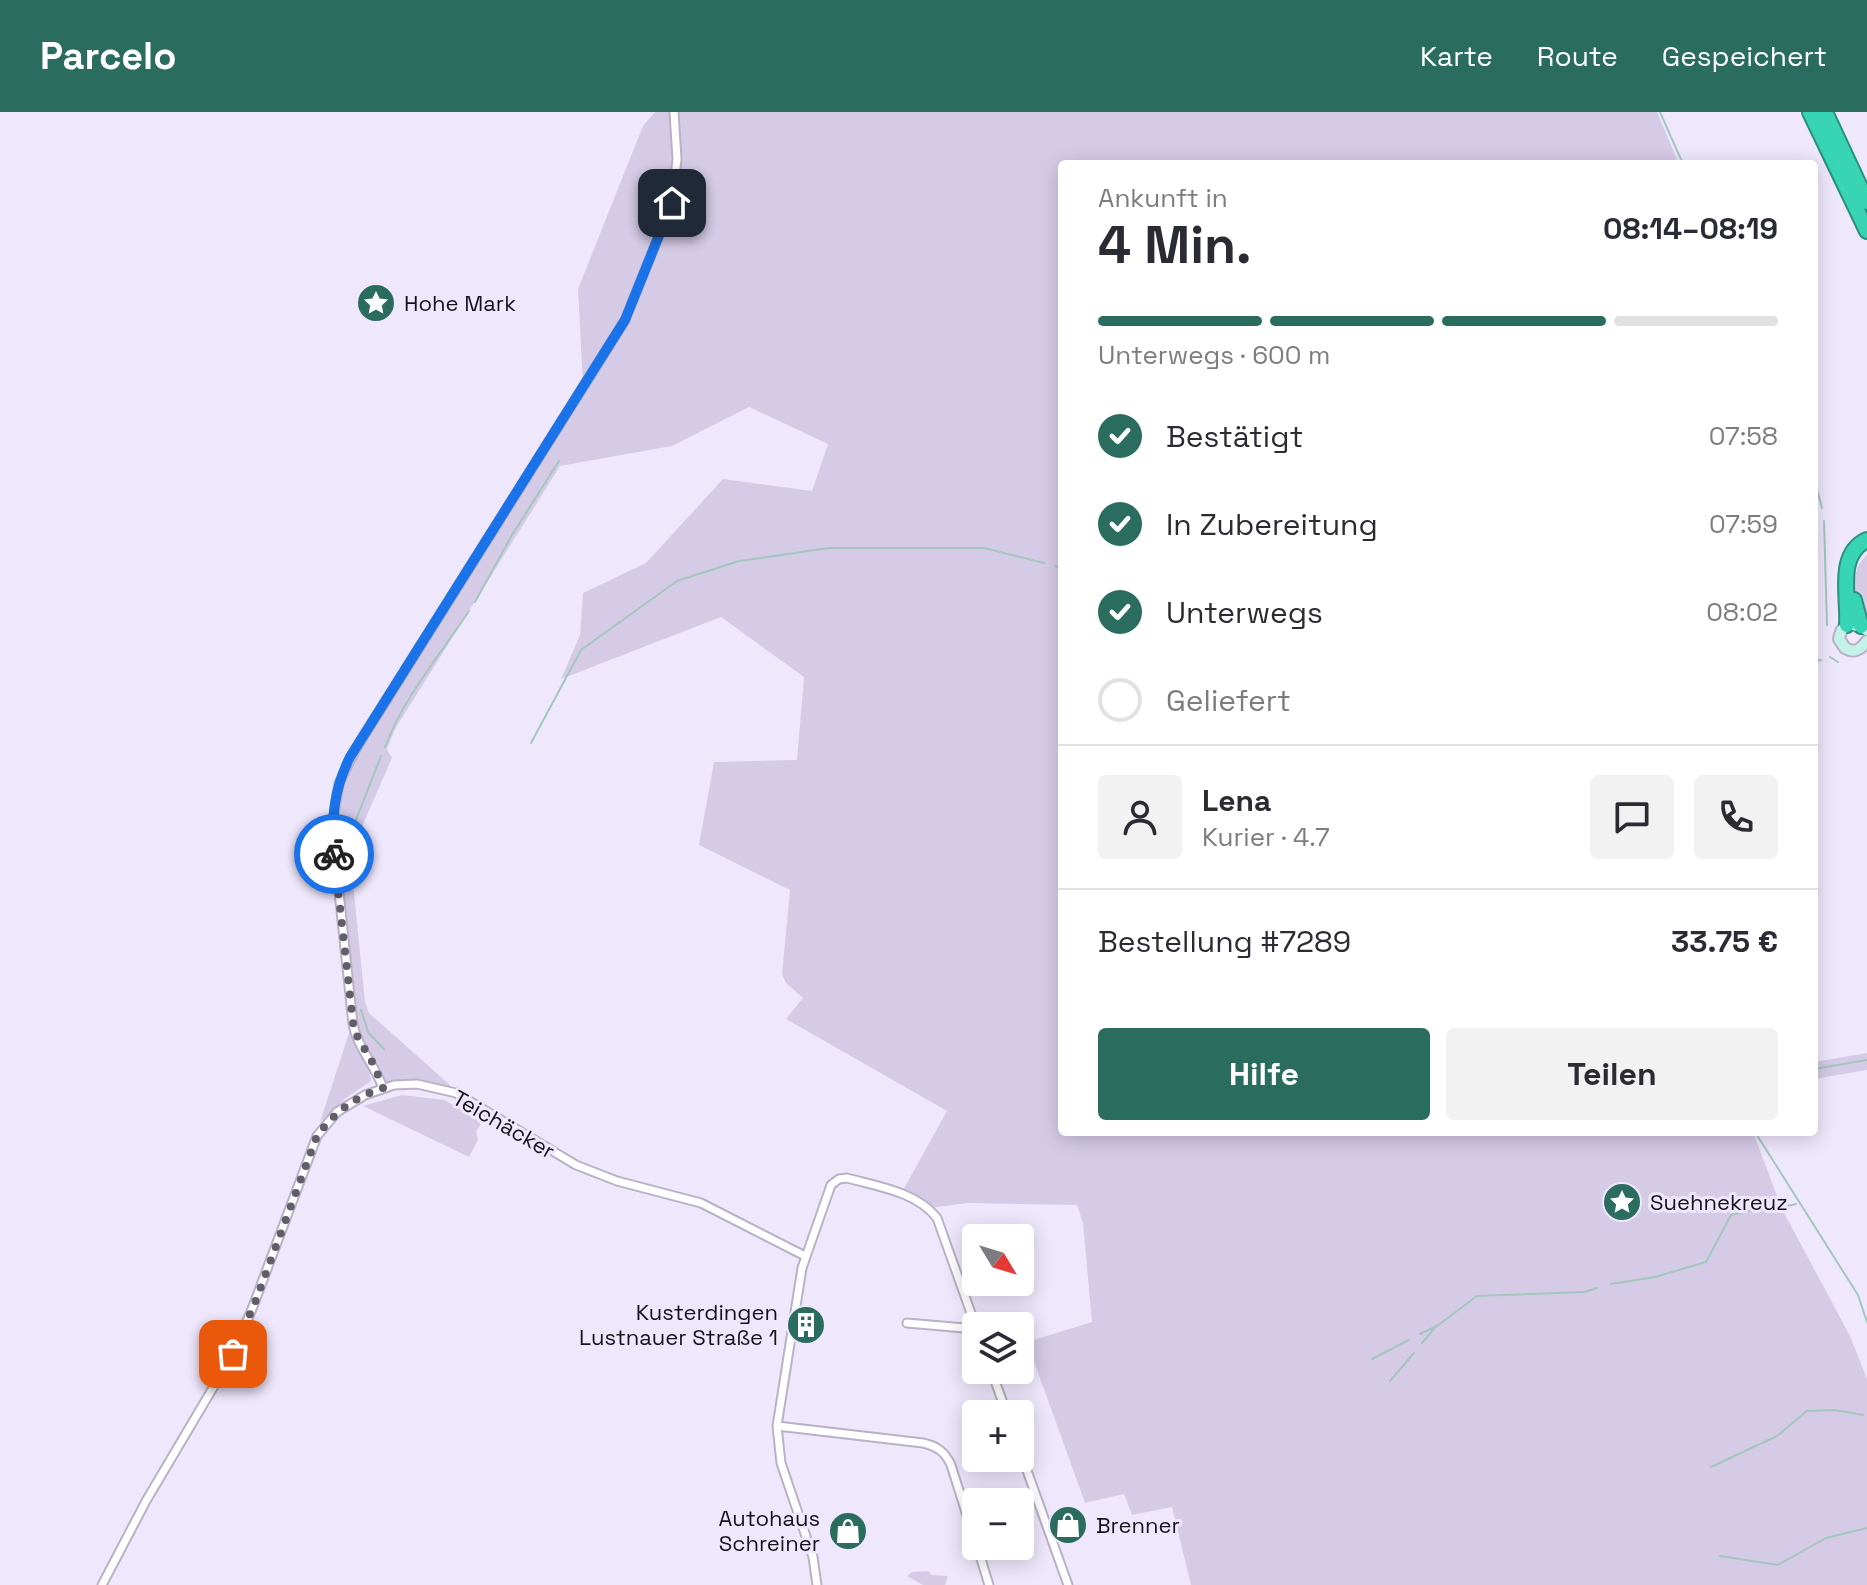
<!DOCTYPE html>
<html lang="de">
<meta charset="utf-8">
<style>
body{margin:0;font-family:"Space Grotesk",sans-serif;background:#f2f2f3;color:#2b2b33;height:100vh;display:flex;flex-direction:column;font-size:30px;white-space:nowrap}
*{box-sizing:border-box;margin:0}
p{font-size:26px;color:#7c7c81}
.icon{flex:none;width:44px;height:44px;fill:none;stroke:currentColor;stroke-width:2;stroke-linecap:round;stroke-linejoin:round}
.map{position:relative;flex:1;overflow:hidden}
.side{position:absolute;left:1058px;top:48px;width:760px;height:976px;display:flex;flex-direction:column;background:#fff;border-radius:8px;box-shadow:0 4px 20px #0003}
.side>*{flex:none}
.needle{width:52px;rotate:128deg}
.controls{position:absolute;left:962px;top:1112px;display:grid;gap:16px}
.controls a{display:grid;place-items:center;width:72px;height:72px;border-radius:8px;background:#fff;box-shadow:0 4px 20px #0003;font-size:40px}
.pin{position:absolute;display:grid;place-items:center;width:68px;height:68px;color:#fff;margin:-34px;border-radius:16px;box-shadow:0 4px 12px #0006}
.courier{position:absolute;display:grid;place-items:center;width:80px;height:80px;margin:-40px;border:6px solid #1a73e8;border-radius:50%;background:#fff;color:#222;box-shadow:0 2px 10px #0007}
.headline em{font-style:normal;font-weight:600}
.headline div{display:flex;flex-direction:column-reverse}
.headline{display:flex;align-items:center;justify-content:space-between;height:136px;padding:0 40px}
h1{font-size:52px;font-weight:600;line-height:60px}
.bar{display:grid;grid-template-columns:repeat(4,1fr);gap:12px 8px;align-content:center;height:96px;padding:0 40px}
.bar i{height:10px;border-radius:6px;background:#e1e1e2}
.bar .on{background:#2a6d5e}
.bar p{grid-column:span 4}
.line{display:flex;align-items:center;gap:20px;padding:0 40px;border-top:2px solid #e1e1e2}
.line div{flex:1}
.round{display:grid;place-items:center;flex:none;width:84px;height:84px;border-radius:8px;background:#f2f2f3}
ol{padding:0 40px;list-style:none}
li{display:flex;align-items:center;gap:24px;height:88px}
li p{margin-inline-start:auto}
li .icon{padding:8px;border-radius:50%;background:#2a6d5e;color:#fff;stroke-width:4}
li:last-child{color:#7c7c81}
li i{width:44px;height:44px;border:4px solid #e1e1e2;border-radius:50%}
.cta{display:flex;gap:16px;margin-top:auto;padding:16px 40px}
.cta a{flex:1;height:92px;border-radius:8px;background:#2a6d5e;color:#fff;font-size:32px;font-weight:600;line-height:92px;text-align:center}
.cta a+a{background:#f2f2f3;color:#2b2b33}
header{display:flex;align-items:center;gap:48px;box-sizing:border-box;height:112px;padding:0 40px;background:#2a6d5e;color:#fff}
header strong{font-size:38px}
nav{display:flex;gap:44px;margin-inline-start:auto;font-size:28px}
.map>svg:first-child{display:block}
</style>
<header>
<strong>Parcelo</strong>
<nav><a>Karte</a><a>Route</a><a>Gespeichert</a></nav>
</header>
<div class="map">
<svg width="1867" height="1473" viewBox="0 0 1867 1473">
<rect width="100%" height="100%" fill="#efe8fd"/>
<path fill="#d5cbe7" d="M 655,0 L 1657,0 L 1679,52 L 1062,52 L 1062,1020 L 1753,1020 L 1782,1097 L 1850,1224 L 1867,1267 L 1867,1473 L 1191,1473 L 1172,1395 L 1132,1403 L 1124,1382 L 1085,1391 L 1027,1230 L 1092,1210 L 1083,1111 L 1077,1093 L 968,1091 L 929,1096 L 901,1082 L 947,999 L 786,907 L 803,886 L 786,871 L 782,862 L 790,778 L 699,733 L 714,650 L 797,648 L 804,565 L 721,505 L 561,567 L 580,523 L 583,481 L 646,451 L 723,367 L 812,379 L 828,332 L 749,295 L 672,334 L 560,354 L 395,617 L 387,637 L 392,646 L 350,742 L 365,890 L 369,901 L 450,973 L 449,979 L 437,975 L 383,976 L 357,925 L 332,714 L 346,654 L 583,274 L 578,177 L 643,14 Z
M 1867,443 L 1867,513 C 1855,493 1847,459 1867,443 Z
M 349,921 L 369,957 L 371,969 L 346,986 L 320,1010 Z
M 1867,941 L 1867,958 L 1814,967 L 1814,950 Z
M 402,983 L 444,988 L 484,1008 L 476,1019 L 478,1028 L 469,1045 L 363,994 Z
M 929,1459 L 931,1463 L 948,1464 L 945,1473 L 923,1473 L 907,1464 L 912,1460 Z"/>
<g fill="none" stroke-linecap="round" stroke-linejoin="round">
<path stroke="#a3c7bd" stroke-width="2" d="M 1660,0 L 1683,52
M 1814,367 L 1822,396
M 1824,409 L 1827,513
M 1056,454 L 1062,456
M 475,490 L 512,423 L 559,349
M 1830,545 L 1838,550
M 1814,549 L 1821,548
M 531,631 L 581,538 L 677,469 L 739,449 L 829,436 L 984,436 L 1044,451
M 385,635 C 404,585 440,543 469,499
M 339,751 L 381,644
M 344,797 L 348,828
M 361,898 L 368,920 L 384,937
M 1814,957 L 1867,948
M 1755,1020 L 1858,1183 L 1867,1210
M 1774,1097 L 1796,1092
M 1611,1172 L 1655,1165 L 1706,1150 L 1731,1103 L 1747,1099 L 1761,1099
M 1420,1222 L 1437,1214 L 1477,1184 L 1584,1180 L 1597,1176
M 1422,1231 L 1434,1217
M 1372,1247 L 1409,1228
M 1390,1269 L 1414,1241
M 1711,1355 L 1777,1324 L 1807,1299 L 1835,1298 L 1863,1303
M 1720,1444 L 1778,1453 L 1826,1426 L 1867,1416"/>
<g stroke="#b9b1c6" stroke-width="11">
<path id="street" d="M 383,976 C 375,953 357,935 353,912 L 332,714 L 339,671 L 358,633 L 625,208 L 672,91 L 677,47 L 674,0
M 907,1211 L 976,1217
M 991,1258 L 1007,1302
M 777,1314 L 923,1331 C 937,1334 945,1340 951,1353 L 976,1432
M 1020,1339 L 1068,1473
M 977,1434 L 989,1473
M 102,1473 L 146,1389 L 233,1242 L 252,1197 L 317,1024 L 337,1000 L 365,983 L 394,973 L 417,972 L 456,981 L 576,1053 L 617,1069 L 701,1091 L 805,1144
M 817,1473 L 813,1445 L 781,1351 L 777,1314 L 802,1156 L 831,1073 L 839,1067 L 847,1066 C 877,1074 917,1080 937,1106 L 976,1215"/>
</g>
<g stroke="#b9b1c6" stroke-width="14">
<path id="secondary" d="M 1867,518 C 1855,512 1842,508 1839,527 L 1845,536 C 1855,542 1861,537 1867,529"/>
</g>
<g stroke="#2b917f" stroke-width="18">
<path id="highway" d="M 1810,0 L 1867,119
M 1825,0 L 1867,90
M 1854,488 L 1861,514
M 1847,513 C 1849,485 1836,442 1867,428"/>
</g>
<use href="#street" stroke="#fff" stroke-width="7"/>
<use href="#secondary" stroke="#c3f2e9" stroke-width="10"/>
<use href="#highway" stroke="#37d5b6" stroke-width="14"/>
</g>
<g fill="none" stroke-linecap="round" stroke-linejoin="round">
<path stroke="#615e69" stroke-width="8" stroke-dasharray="0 14.4" d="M 233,1242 L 256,1188 L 317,1024 C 335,1000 354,985 383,976 L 374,953 L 354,919 L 334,742"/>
<path stroke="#1a73e8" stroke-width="10" d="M 334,742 C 331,707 334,677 350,645 L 625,208 L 672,91"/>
</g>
<defs>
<g id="sight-disc" transform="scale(2)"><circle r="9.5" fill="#2a6d5e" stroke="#efe8fd"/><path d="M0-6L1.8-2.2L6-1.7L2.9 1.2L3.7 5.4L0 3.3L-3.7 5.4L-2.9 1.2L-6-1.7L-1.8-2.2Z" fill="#fff"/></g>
<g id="building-disc" transform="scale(2)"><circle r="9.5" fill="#2a6d5e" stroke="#efe8fd"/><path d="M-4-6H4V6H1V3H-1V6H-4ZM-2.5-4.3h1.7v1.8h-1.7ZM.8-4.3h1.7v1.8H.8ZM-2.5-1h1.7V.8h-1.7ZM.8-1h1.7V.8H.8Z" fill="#fff"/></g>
<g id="shop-disc" transform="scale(2)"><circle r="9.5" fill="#2a6d5e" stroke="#efe8fd"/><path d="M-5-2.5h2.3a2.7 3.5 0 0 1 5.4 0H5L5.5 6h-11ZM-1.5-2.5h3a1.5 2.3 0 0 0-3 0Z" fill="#fff"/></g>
</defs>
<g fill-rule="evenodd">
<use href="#sight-disc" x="376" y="191"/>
<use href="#sight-disc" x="1622" y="1090"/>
<use href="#building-disc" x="806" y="1213"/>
<use href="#shop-disc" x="1068" y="1413"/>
<use href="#shop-disc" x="848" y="1419"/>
</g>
<g text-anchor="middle" stroke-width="6" stroke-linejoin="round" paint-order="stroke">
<g font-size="22" fill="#15131a" stroke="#efe8fd" text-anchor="start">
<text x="404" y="199">Hohe Mark</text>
<text x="1650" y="1098">Suehnekreuz</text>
<text x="778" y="1208" text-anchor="end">Kusterdingen<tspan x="778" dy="25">Lustnauer Straße 1</tspan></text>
<text x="820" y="1414" text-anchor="end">Autohaus<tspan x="820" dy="25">Schreiner</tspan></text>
<text x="1096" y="1421">Brenner</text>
</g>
<g font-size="22" fill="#15131a" stroke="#efe8fd">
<text transform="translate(504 1012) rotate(30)" y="8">Teichäcker</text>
</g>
</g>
</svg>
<div class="controls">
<a><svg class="needle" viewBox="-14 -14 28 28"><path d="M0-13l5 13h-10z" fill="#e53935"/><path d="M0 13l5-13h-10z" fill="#7c7c81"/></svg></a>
<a><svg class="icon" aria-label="layers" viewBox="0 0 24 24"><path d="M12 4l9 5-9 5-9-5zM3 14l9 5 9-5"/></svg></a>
<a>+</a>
<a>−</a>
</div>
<div class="pin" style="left:233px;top:1242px;background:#ea580c"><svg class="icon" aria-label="bag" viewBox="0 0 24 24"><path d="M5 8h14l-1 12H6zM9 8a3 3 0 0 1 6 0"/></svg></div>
<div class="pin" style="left:672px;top:91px;background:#1f2937"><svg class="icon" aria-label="home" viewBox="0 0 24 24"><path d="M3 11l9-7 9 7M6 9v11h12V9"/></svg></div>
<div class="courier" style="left:334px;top:742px"><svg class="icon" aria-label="bike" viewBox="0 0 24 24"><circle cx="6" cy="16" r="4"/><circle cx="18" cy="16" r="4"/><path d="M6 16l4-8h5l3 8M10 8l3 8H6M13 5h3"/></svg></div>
<section class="side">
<div class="headline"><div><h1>4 Min.</h1><p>Ankunft in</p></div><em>08:14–08:19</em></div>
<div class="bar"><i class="on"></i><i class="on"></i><i class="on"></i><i></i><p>Unterwegs · 600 m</p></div>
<ol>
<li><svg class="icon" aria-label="check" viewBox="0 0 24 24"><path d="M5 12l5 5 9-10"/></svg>Bestätigt<p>07:58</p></li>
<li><svg class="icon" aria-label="check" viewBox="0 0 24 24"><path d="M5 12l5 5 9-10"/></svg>In Zubereitung<p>07:59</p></li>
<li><svg class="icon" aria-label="check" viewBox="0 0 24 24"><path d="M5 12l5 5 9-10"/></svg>Unterwegs<p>08:02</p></li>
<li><i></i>Geliefert</li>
</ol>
<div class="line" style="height:144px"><a class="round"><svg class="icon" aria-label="person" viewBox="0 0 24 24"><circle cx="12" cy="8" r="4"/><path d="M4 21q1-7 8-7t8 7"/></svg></a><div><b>Lena</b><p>Kurier · 4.7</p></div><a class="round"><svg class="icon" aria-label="chat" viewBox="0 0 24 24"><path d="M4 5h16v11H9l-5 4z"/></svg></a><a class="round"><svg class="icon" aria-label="phone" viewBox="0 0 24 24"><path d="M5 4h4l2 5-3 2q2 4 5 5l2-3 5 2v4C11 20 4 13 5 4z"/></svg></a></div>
<div class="line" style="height:104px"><div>Bestellung #7289</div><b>33.75 €</b></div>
<div class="cta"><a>Hilfe</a><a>Teilen</a></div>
</section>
</div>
